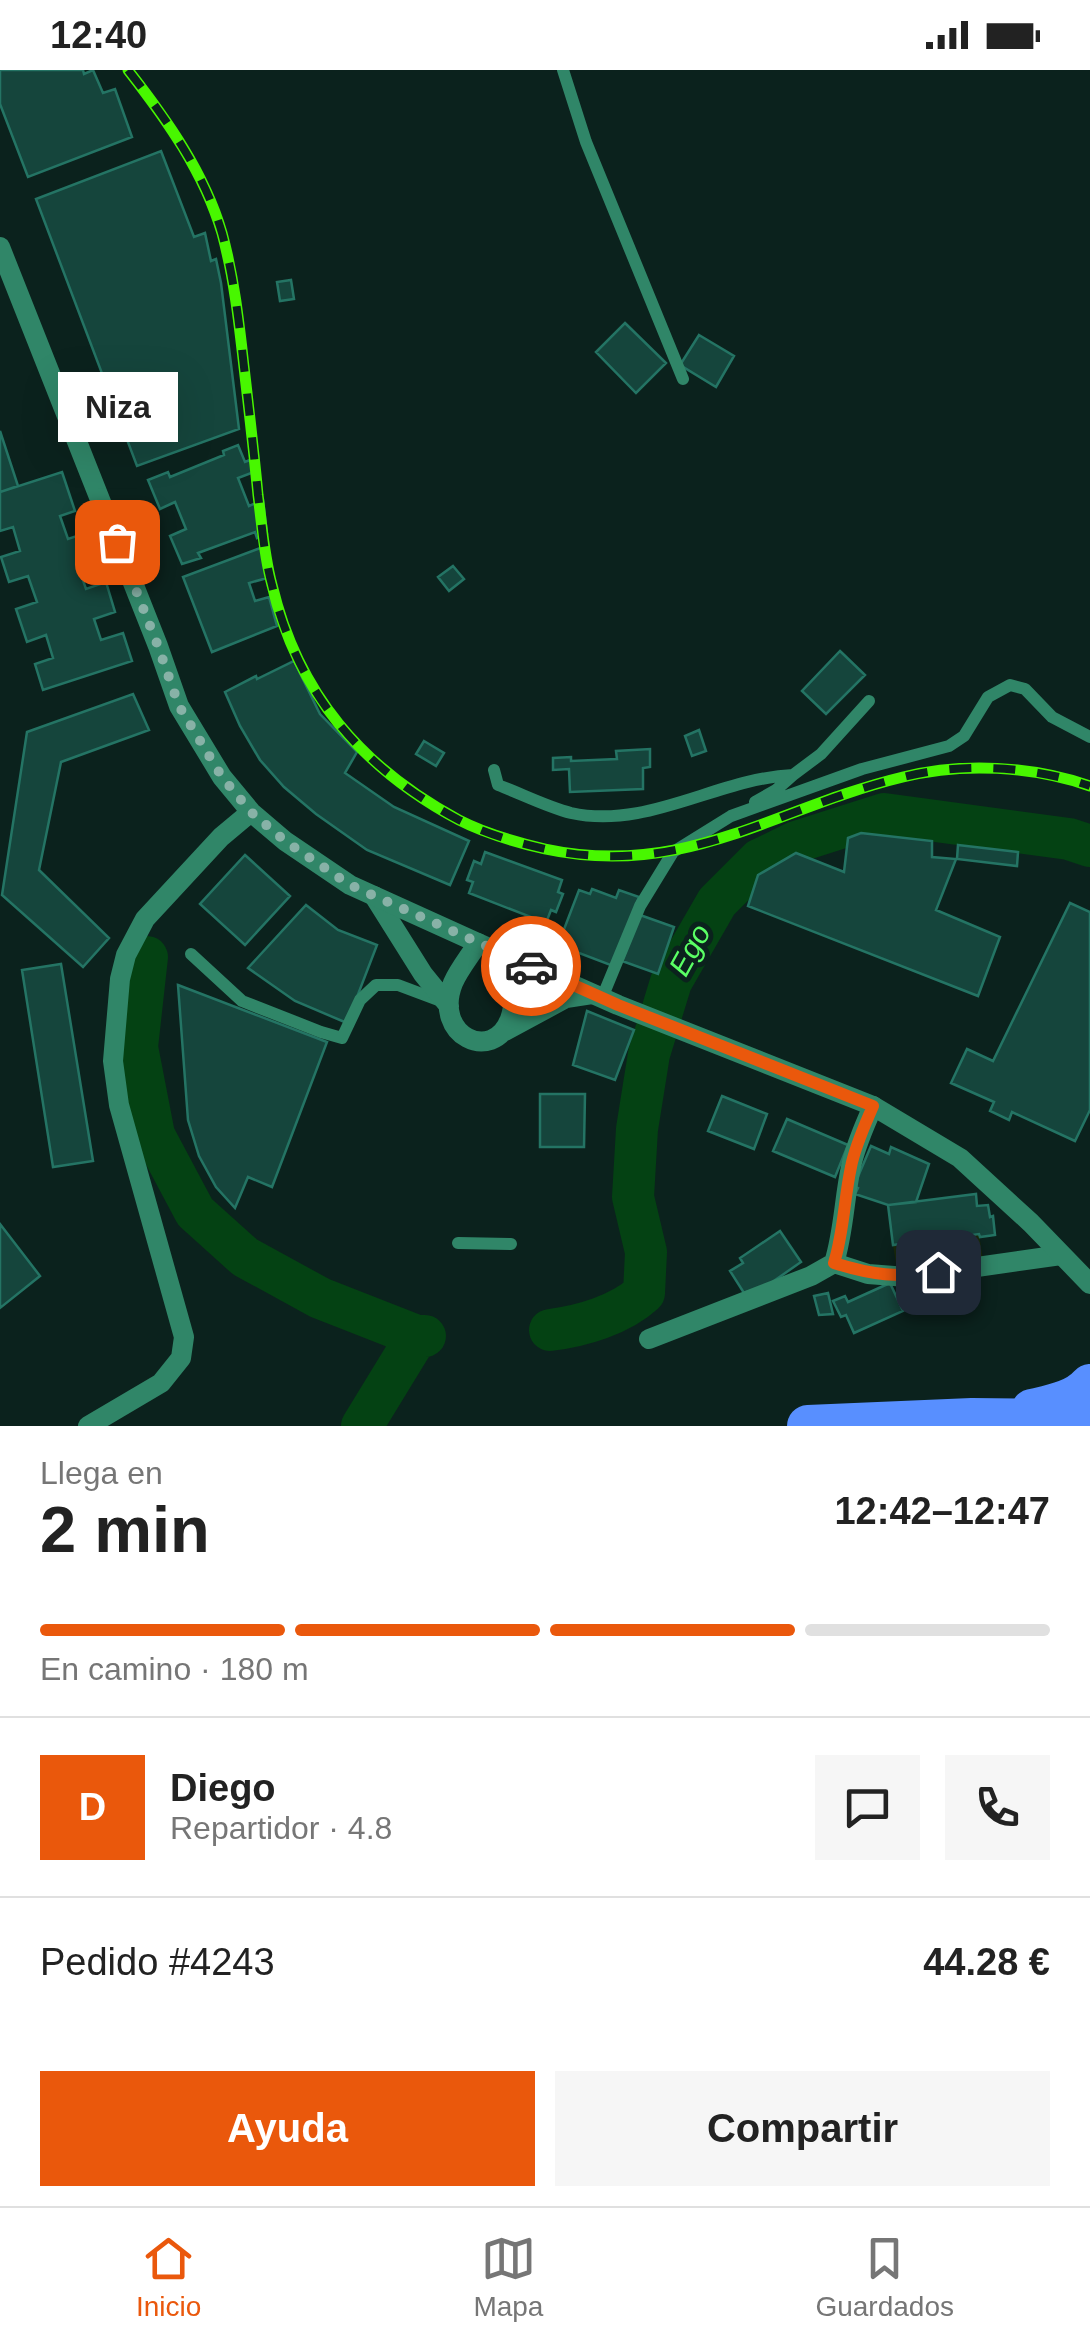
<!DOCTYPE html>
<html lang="es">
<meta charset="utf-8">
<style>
body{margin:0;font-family:Arial,sans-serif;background:#f6f6f6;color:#222;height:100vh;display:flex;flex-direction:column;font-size:38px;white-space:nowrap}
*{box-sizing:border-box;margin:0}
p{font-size:32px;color:#767676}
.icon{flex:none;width:55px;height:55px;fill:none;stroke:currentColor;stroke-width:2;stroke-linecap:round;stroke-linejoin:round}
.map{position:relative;height:1356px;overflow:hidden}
.panel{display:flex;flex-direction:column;background:#fff;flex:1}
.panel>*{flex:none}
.pin{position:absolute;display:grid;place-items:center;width:85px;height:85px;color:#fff;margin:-42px;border-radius:20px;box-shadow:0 5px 15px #0006}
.courier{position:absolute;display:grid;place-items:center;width:100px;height:100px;margin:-50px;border:8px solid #ea580c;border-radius:50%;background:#fff;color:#222;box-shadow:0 2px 12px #0007}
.bubble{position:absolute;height:70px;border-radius:0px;background:#fff;box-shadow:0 10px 40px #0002;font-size:32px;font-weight:700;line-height:70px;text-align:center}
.overview em{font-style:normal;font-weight:700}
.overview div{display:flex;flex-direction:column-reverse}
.overview{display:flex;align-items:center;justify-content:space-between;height:170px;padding:0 40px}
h1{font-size:65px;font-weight:700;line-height:75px}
.bar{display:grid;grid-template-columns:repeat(4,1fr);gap:15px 10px;align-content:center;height:120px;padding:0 40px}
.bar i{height:12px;border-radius:8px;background:#e0e0e0}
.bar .on{background:#ea580c}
.bar p{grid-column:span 4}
.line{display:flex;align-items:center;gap:25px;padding:0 40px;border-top:2px solid #e0e0e0}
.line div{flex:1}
.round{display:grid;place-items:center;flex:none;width:105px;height:105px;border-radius:0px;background:#f6f6f6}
.action{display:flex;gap:20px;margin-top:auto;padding:20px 40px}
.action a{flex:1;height:115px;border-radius:0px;background:#ea580c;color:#fff;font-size:40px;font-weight:700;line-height:115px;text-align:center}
.action a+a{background:#f6f6f6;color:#222}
.status{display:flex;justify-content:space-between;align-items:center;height:70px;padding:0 50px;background:#fff;direction:ltr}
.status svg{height:28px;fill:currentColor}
.menu{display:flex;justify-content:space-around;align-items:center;height:140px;border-top:2px solid #e0e0e0;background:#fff;font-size:28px;color:#767676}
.menu a{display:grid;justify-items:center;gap:5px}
.menu .on{color:#ea580c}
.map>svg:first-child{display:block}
</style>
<div class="status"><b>12:40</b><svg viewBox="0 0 49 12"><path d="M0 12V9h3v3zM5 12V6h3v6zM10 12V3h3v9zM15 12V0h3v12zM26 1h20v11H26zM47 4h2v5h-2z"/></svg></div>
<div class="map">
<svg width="1090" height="1356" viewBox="0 0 1090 1356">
<rect width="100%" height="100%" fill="#0b221d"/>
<path fill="#1b2c0d" d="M 979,1164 L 983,1189 L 897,1200 L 893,1175 Z"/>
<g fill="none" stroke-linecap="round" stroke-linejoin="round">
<path stroke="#044213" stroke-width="42" d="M 147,887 L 137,977 L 154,1065 L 195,1142 L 245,1187 L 320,1228 L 417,1266 L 425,1266
M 550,1260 C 582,1256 620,1245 644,1223 L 646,1182 L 633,1127 L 637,1059 L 649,984 L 671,912 L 717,832 L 759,790 L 796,772 L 884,744 L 1069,769 L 1090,776
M 362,1356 L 417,1266"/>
</g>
<path fill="#15453c" stroke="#247464" stroke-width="2.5" d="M 0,0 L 83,0 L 84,4 L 93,0 L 103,23 L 115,19 L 132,67 L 28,107 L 0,34 Z
M 161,81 L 194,167 L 205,163 L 211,191 L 216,189 L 221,213 L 239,359 L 137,396 L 36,129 Z
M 291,210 L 294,229 L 280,231 L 277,212 Z
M 625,253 L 666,293 L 636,323 L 596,282 Z
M 699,265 L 734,286 L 716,317 L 680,295 Z
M 0,361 L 18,416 L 0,422 Z
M 238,375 L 245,392 L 250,390 L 254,402 L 238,408 L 249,436 L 263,430 L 267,464 L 257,468 L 255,462 L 198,483 L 201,488 L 182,494 L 170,466 L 186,459 L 175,432 L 160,439 L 148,410 L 168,402 L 170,407 L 224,385 L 223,381 Z
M 62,402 L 75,441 L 60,446 L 68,469 L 86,463 L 95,490 L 78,496 L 86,519 L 106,512 L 115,542 L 94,549 L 101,570 L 123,563 L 132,591 L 43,620 L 35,594 L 53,588 L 46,565 L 27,572 L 16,539 L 37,532 L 28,506 L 9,512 L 1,487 L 20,481 L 13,457 L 0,461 L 0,422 Z
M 263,477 L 267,508 L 249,513 L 255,531 L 269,527 L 277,556 L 212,582 L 183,507 Z
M 453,496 L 464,509 L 449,521 L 438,507 Z
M 840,581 L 865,605 L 826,644 L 802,621 Z
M 294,591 L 320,644 L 357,682 L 345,703 L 394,737 L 469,771 L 450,815 L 367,780 L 316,744 L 284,717 L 260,690 L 240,656 L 225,622 L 256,606 L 257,609 Z
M 133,624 L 149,660 L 61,692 L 39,800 L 109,868 L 83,897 L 2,825 L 27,662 Z
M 699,660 L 706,681 L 692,686 L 685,666 Z
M 424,671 L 444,683 L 436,696 L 416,684 Z
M 650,679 L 650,697 L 643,698 L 643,719 L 570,722 L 569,699 L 553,700 L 553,688 L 571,687 L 571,691 L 617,689 L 616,681 Z
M 861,763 L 932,771 L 932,787 L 956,789 L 936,840 L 1000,867 L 978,926 L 748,836 L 758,805 L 796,783 L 844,802 L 848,768 Z
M 958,775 L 1018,782 L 1017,796 L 957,789 Z
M 485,782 L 562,810 L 558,822 L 563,824 L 556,842 L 551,840 L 546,853 L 469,823 L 473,812 L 467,810 L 474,791 L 481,794 Z
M 245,785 L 290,826 L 245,875 L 200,834 Z
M 592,819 L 616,828 L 619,820 L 639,827 L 613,896 L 558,875 L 579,820 L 590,824 Z
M 1070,833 L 1090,842 L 1090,1040 L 1075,1071 L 1012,1042 L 1009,1050 L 990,1041 L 994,1032 L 951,1013 L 967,979 L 993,991 Z
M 306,835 L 338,860 L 377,875 L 347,953 L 295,931 L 248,898 Z
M 640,845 L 674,857 L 658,904 L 622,891 Z
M 61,894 L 93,1091 L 53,1097 L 22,900 Z
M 178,915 L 327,972 L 272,1117 L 248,1107 L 235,1138 L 216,1117 L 199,1086 L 188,1050 Z
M 587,941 L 634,960 L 615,1010 L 573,995 Z
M 540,1024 L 585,1024 L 584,1077 L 540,1077 Z
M 722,1026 L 767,1044 L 754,1079 L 708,1061 Z
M 787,1049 L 848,1075 L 835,1107 L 773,1081 Z
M 871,1076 L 889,1084 L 891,1077 L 929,1094 L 916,1132 L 888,1135 L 855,1124 L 858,1118 L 854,1116 Z
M 976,1124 L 977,1136 L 988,1135 L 990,1147 L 993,1146 L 995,1165 L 980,1167 L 979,1164 L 893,1175 L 888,1135 Z
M 0,1154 L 40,1206 L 0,1238 Z
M 780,1161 L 801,1192 L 768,1215 L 744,1223 L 730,1201 L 743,1193 L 740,1188 Z
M 890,1213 L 903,1241 L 854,1263 L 846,1245 L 841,1247 L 833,1231 L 845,1226 L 848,1232 Z
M 828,1223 L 833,1244 L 819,1245 L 814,1226 Z"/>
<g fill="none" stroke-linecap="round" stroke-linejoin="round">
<path stroke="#308668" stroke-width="12" d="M 563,0 L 586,72 L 683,309
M 494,700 L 498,715 C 522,724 547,737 571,743 C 648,760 718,708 793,705 L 776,720 L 755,732
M 793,705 L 821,684 L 869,631
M 191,884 L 242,931 L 321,962 L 342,968 L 360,930 L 376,915 L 398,915 L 438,930
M 602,928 L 640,836 L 673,782 L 731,746 L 862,699 L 949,676 L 964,666 L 988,627 L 1010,615 L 1025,619 L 1052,647 L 1090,667
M 458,1173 L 511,1174"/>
<path stroke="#308668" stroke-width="20" d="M 374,826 L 423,904 L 449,936
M 478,873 C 470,886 459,899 453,913 C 432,966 493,994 510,949 C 517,930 512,907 511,887
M 505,961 L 566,928 L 592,924
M 834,1193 C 844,1161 844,1129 851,1097 C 855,1076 865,1055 873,1036
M 649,1269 L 811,1206 L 834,1193 L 868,1204 L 907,1207 L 1061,1185"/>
<path stroke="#308668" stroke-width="20" d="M 0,177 L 158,576 L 179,636 L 222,707 L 251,742 L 285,771 L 350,815 L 478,873 L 618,935 L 873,1036 L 960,1088 L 1031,1153 L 1090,1214
M 88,1356 L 161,1313 L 181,1288 L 184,1267 L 119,1035 L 113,991 L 120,909 L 126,885 L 145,849 L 221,767 L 251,742"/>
<path stroke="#588fff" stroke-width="42" d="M 1032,1340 C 1053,1335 1076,1331 1090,1315
M 808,1356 L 972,1349 L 1090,1350"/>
<g stroke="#48f700" stroke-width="11">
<path id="rail" d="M 128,0 C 167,50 204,102 222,163 C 234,207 239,252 244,297 C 249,340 254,383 258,425 C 262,455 264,486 272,515 C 298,624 362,698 459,750 C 486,764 515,772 545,779 C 686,809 774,738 903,707 C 963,692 1032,696 1090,716"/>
</g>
<use href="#rail" stroke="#0b221d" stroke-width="8" stroke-dasharray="22" stroke-linecap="butt"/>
</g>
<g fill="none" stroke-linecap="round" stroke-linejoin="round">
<path stroke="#88b2a7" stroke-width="10" stroke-dasharray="0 18" d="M 117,472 L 158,576 L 179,636 L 222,707 L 251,742 L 285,771 L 350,815 L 531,896"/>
<path stroke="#ea580c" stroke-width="12" d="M 531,896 L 618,935 L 873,1036 C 865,1055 855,1076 851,1097 C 844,1129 844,1161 834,1193 C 872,1205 898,1208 938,1202"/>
</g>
<g text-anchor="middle" stroke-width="10" stroke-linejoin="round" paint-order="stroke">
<g font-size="30" font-style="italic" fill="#5aff65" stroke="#0b221d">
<text transform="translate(690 880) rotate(-61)" y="10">Ego</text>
</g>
</g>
</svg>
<div class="pin" style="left:117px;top:472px;background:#ea580c"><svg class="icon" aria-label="bag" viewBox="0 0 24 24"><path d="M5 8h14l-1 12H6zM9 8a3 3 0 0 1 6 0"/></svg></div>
<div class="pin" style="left:938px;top:1202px;background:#1f2937"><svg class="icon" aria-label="home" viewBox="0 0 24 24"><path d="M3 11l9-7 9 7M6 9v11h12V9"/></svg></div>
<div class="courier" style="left:531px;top:896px"><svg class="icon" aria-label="car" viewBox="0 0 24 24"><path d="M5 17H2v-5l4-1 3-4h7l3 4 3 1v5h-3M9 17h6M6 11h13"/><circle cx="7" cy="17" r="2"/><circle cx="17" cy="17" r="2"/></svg></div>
<div class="bubble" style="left:58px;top:302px;width:120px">Niza</div>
</div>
<section class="panel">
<div class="overview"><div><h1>2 min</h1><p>Llega en</p></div><em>12:42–12:47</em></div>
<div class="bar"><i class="on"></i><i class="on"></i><i class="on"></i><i></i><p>En camino · 180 m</p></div>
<div class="line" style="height:180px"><b class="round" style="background:#ea580c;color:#fff">D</b><div><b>Diego</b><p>Repartidor · 4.8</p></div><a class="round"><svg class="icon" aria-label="chat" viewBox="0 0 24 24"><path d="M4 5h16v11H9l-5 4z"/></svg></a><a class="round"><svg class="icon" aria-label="phone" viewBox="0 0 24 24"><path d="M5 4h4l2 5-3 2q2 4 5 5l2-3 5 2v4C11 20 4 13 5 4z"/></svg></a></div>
<div class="line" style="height:130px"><div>Pedido #4243</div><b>44.28 €</b></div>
<div class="action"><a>Ayuda</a><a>Compartir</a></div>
</section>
<nav class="menu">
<a class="on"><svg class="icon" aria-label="home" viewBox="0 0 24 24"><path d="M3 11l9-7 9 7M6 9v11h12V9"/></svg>Inicio</a>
<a><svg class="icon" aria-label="map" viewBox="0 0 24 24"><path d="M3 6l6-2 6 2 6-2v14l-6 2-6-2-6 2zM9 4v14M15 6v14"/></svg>Mapa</a>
<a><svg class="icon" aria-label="saved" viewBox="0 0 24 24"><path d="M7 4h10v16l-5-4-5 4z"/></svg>Guardados</a>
</nav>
